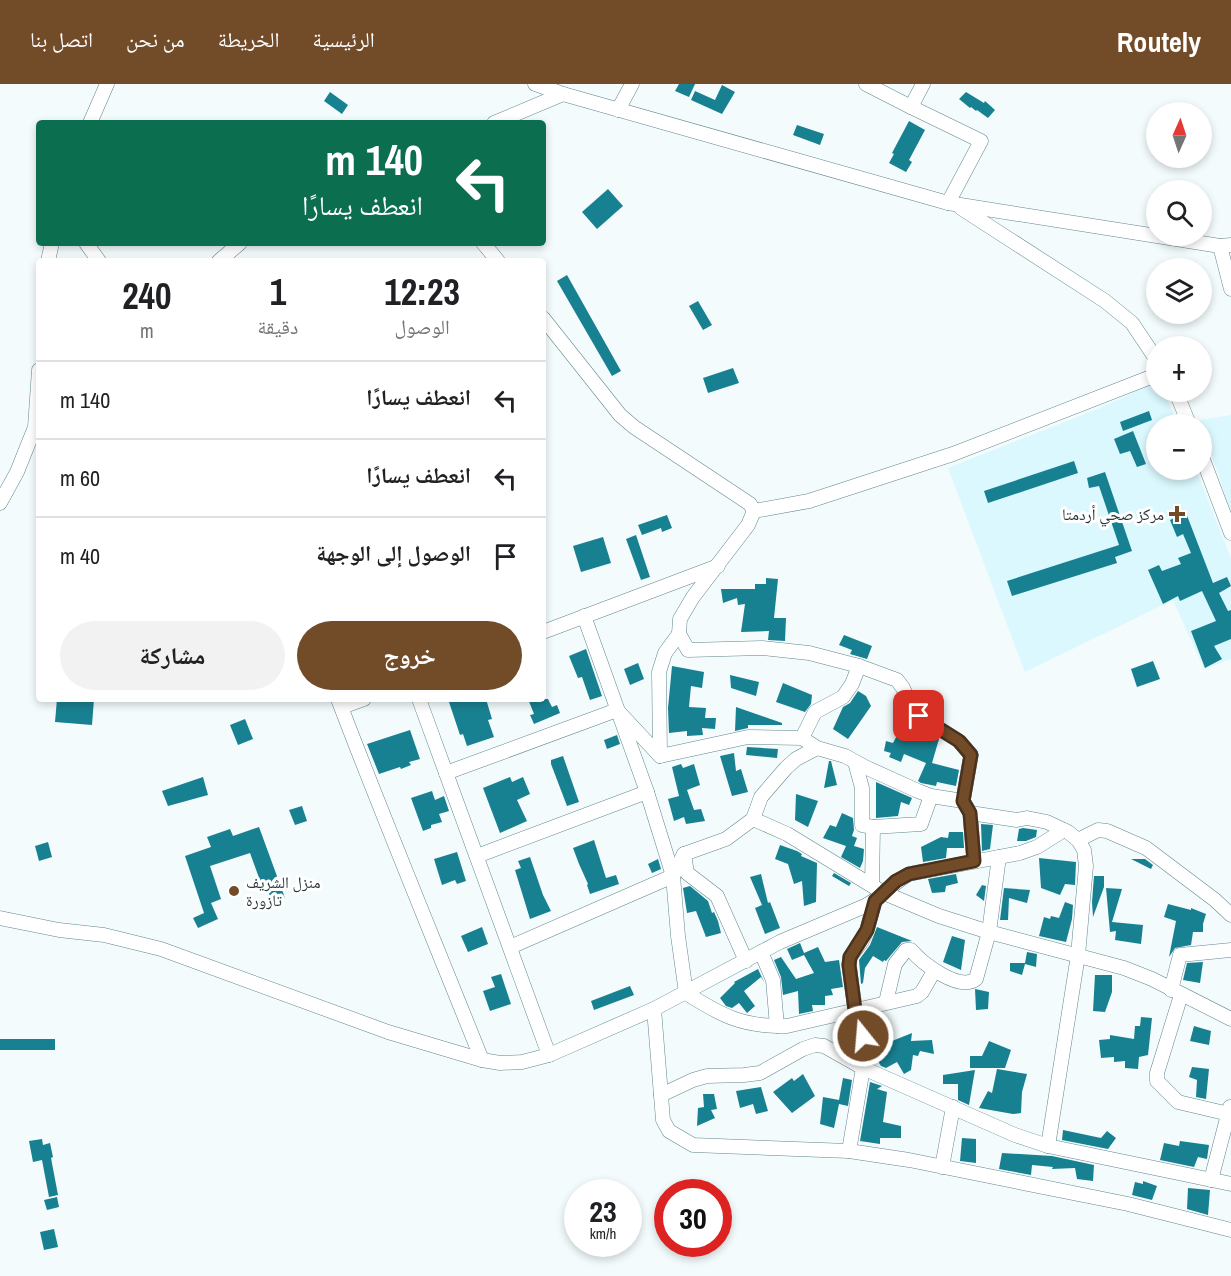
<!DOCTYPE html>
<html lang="ar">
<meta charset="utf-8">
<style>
:root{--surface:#fff;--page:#f2f2f2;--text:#202124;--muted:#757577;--line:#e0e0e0;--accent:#724b29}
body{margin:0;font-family:"Archivo Narrow","Noto Naskh Arabic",sans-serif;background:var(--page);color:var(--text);direction:rtl;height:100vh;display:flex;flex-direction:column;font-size:22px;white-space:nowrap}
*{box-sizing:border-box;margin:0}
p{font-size:20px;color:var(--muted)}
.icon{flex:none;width:33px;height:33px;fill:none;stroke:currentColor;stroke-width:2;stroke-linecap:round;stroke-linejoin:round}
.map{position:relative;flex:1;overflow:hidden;direction:ltr}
.details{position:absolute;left:36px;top:174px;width:510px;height:444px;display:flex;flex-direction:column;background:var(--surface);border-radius:6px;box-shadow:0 3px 9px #0003;direction:rtl}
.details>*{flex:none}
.banner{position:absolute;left:36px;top:36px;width:510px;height:126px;border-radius:6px;box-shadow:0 3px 9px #0003;direction:rtl;background:#0b6e4f;color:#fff;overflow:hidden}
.needle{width:39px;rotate:3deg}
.tools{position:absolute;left:1146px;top:18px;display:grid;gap:12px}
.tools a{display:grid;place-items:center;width:66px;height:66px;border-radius:50%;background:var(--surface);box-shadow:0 3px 9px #0003;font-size:30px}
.speed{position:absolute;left:564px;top:1095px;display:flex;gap:12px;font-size:30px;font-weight:700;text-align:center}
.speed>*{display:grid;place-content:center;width:78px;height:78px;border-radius:50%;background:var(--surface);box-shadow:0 3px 9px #0003;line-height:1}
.speed small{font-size:15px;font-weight:400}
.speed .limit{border:9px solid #d22;background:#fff;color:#111}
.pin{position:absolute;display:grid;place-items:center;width:51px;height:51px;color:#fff;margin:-26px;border-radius:12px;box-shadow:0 3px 9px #0006}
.me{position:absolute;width:66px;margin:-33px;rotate:343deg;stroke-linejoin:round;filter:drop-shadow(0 0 4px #0008)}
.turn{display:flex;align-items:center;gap:21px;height:126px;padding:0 24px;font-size:27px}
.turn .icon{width:78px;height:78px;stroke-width:2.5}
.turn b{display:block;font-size:42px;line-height:51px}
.eta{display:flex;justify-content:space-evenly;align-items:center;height:102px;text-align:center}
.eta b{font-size:36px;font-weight:700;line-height:42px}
.primary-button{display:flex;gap:12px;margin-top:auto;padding:12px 24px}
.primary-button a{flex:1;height:69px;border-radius:36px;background:var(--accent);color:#fff;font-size:24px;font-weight:700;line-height:69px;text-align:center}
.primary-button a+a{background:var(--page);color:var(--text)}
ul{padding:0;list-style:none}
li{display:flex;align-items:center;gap:18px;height:78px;padding:0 24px;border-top:2px solid var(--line)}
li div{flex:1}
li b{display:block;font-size:22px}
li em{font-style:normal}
header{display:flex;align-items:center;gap:36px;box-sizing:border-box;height:84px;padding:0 30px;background:var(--accent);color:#fff}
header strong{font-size:28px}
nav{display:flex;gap:33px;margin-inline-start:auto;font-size:21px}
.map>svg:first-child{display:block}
.built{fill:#daf8fd}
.building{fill:#188191}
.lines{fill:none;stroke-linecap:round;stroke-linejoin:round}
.street-casing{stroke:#62878e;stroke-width:15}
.street{stroke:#fff;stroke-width:14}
.route-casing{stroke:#4a311b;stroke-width:15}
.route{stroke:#724b29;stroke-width:10}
.poi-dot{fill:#724b29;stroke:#fff;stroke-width:2}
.labels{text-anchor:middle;stroke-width:6;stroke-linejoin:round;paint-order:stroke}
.poi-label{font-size:16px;fill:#28373a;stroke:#fff;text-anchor:end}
</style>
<header>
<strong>Routely</strong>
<nav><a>الرئيسية</a><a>الخريطة</a><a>من نحن</a><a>اتصل بنا</a></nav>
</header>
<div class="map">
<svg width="1231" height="1192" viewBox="0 0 1231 1192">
<rect width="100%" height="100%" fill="#f3fbfc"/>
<g class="built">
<path d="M1156,298V308H1164L1178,340H1156V386H1196L1231,474V575L1204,585L1173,516L1025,588L948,384L1100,324Z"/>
<path d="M1231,331V428L1200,336Z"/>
</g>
<g class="building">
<path d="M679,0H695L689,13L675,7Z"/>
<path d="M722,1L735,8L722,30L691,16L695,7L715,16Z"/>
<path d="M330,8L348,21L342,30L324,17Z"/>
<path d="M966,8L984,19L985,17L995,26L988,34L977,26L976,27L971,23L970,24L959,15Z"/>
<path d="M909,37L925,46L909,76L912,78L906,88L889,79L894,70L892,69Z"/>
<path d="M797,41L824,50L820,61L793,51Z"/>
<path d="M608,105L623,122L597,145L582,128Z"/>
<path d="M567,191L621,287L612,292L557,197Z"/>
<path d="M698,217L712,241L703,246L689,222Z"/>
<path d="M733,284L739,299L708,309L703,294Z"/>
<path d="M1149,327L1152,336L1123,347L1120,338Z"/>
<path d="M1133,347L1146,380L1137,383L1130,367L1120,370L1114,355Z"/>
<path d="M1074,377L1078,389L988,419L984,407Z"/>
<path d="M1105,388L1132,467L1115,473L1117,479L1012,512L1007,497L1119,461L1099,402L1089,404L1087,394Z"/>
<path d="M1186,429L1213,499L1227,493L1231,502L1219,509L1228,527L1231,526V555L1214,562L1222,575L1205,584L1191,547L1216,537L1202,507L1180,517L1178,512L1163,520L1148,486L1159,481L1162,487L1181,480L1178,474L1191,469L1183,450L1177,453L1170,436Z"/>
<path d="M667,431L672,444L662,448L661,444L642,451L638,441Z"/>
<path d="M636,451L650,493L641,496L626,455Z"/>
<path d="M603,453L611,479L581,488L573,462Z"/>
<path d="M766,494L778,495L774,534H786L785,557L768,556L769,547L741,548L745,520L738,521L737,514L723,519L721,505H755V500H766Z"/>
<path d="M844,551L872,562L867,575L850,570L852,566L839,561Z"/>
<path d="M586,565L602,612L590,616L582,593L578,594L569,572Z"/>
<path d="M1153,577L1160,595L1137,603L1131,585Z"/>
<path d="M638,579L644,595L630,601L624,585Z"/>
<path d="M672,582L704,588L702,604L691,602L689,623L706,624L705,634H716L715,645L702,644L703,651L687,652V647L669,649L668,624Z"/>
<path d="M730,591L759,598L756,612L731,604Z"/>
<path d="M783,599L812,611L811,620L805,628L776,618Z"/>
<path d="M858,607L866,612L871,622L848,655L833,645L843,623L850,619Z"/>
<path d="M57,615H94L92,641L55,638Z"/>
<path d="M457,615H486L492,635L488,636L494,653L467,662L463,650L460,651L449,618Z"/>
<path d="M528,615H548L552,623L557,621L560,629L534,640L530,631L534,630Z"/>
<path d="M736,623L782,639V641H748V644L735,647Z"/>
<path d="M245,635L253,655L238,661L230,641Z"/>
<path d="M903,640L920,649V647L939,655L932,679L959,686L956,702L937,698L936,702L921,699L918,697L926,679L904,670L901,678L889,673L891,669L884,667L886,657L893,659Z"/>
<path d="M410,646L420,675L409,678L411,681L401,685L400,683L379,690L367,660Z"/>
<path d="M617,651L620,660L607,665L604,656Z"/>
<path d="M747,663L778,665L777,674L746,671Z"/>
<path d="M734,669L736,687L741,685L748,708L732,712L720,672Z"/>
<path d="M563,672L579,718L567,722L551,680V676Z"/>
<path d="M829,677H831L837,701L824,704Z"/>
<path d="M681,680L683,684L694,680L700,701L687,706L694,726L701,725L705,737L686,740L684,733L674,737L668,715L679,712L672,683Z"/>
<path d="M203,693L208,711L168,722L162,707Z"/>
<path d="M510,693L512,698L523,693L530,710L517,716L527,737L500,749L483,704Z"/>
<path d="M876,698L912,714L909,721L901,718L898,732L876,734Z"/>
<path d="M432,707L435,716L444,712L449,727L439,730L442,738L431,741V744L423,747L411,714Z"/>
<path d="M796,710L818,717L808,743L795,736Z"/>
<path d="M302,722L307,737L295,741L289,726Z"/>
<path d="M842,729L853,734L854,746L852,752L857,754L854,762L864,765L863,777L860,784L841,773L846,762L823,754L830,741L836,743Z"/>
<path d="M981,740L993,741L990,765L982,767Z"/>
<path d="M259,743L285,814L273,819L265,801L262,802L250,769L210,782L221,815L211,819L218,835L198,844L193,834L204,829L185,772L211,763L207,753L230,745L233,752Z"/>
<path d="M1023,744L1037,746L1036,753L1026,757H1017L1019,745Z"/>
<path d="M949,748H963L964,764H947L946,774L923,778L921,763L941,753L948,754Z"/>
<path d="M594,756L606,794L616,791L619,800L590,810L587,801L588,800L579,780L573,764Z"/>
<path d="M48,758L52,773L39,777L35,762Z"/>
<path d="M780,761L797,767L802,770L801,772L817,779L816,818L804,822L802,797L794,800L788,780L775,775Z"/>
<path d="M457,768L466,797L457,800L455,796L442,801L434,775Z"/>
<path d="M530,773L543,811L551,827L530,835L515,786L521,784L518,777Z"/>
<path d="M1039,774L1076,778L1075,801L1065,800L1060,811L1041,804Z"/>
<path d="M658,775L661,785L652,789L648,780Z"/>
<path d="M1131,775H1145L1153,781L1151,785Z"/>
<path d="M834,789L851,799L849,802L832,792Z"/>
<path d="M761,790L768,819L770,818L780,844L765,850L755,824L762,821L750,793Z"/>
<path d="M956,790L958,799L946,802L945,808L932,809L928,795Z"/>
<path d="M1094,792H1104V803L1093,833L1092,818Z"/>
<path d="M982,801L986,802L984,817L976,811Z"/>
<path d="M690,802L708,817L712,829L714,828L718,837L721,849L706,853L696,827L687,829L683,804Z"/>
<path d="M1004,804L1030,806L1027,819L1009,814L1008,836H1000Z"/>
<path d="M1106,804L1122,805L1112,838L1143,841L1141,860L1115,856L1116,847L1110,848Z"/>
<path d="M1065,818L1073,821L1072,835L1066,858L1039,852L1044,833L1050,835L1051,832L1059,834Z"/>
<path d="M1168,820L1191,826V824L1206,830L1203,840V848H1193L1191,861L1175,864L1169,873L1176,837L1164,833Z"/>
<path d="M482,843L488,860L468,868L461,852Z"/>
<path d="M877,843L912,857L902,858L886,877L884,876L883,878L873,872L865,884L863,899L861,900L859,876L870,861Z"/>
<path d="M952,852L965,856L961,886L943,878Z"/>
<path d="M800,859L804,869L818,863L825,878L839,876L843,903L831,905L833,911L825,912V921H812L813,927L799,930L798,907L783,911L781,893L774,876L781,873L796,895L814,889L804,871L792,876L787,865Z"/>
<path d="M1027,868L1037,870L1036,883L1025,880L1022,891L1010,887V879H1025Z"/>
<path d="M1203,878L1200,899L1183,896L1187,879Z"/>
<path d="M758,885L764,898L761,893L744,907L755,922L747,929L739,919L732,924L726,922L720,914L735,899L734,898Z"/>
<path d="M501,890L511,920L490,927L483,907L495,903L491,893Z"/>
<path d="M1095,891H1112V908L1105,928L1093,927Z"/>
<path d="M630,902L634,911L594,926L591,917Z"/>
<path d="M975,905L989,908L988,925L976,926Z"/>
<path d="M1141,933L1152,934L1148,971L1139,973L1138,985L1125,984V977L1114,978V973L1101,974L1099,956L1110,955V951L1134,955L1135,942H1140Z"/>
<path d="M1194,942L1211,947L1209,961L1190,957Z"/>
<path d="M912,949L911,957L932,956L934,970L920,967L918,972L913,971L911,986L904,990L897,978L886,984L881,982L876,974L890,966L887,959Z"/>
<rect x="0" y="955" width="55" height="11"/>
<path d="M989,957L1011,966L1005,984H970V972H982Z"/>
<path d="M1192,983L1209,985L1206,1015L1196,1013L1197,996L1189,993Z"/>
<path d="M997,985L1027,990L1022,1008L1021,1029L1013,1030L979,1024L988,1007L992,1009Z"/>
<path d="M975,986L969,1021L958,1016V1000H943V991Z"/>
<path d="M803,990L815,1012L792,1029L773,1008L792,994L794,997Z"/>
<path d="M843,994L852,996L848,1022L839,1020L834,1044L820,1040L823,1013L839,1016Z"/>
<path d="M870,998L882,1002L877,1005L887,1008L883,1038L901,1042V1054H880V1060L860,1057Z"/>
<path d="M761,1003L768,1027L756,1030L753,1020L740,1024L736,1007Z"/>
<path d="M703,1010H714L717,1025L711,1026L715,1034L697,1042L698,1024L704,1023Z"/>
<path d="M1063,1046L1101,1054L1107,1047L1116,1054L1108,1065L1062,1056Z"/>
<path d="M962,1054L976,1055V1079L960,1077Z"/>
<path d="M42,1055L43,1061L50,1059L53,1073L51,1074L58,1111L49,1113L42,1076L33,1078L29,1057Z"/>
<path d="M1180,1057L1209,1061L1207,1075L1198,1073L1194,1083L1160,1076L1164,1059L1179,1062Z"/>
<path d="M1002,1069L1052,1072L1094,1081L1093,1097L1077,1095L1075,1084L1052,1085L1053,1083L1032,1081L1031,1091L999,1085Z"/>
<path d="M1143,1097L1157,1102L1152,1116L1132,1111L1135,1098L1143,1100Z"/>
<path d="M1188,1104L1210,1106L1208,1131L1187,1125Z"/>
<path d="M57,1113L59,1123L47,1126L44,1116Z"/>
<path d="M54,1145L58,1163L44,1166L40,1148Z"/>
</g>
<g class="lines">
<g class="street-casing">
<g id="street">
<path d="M535,0L563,10L948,119L1220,162L1231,161"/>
<path d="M866,0L911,23"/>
<path d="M923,0L911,23L981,57L948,119"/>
<path d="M618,26L632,0"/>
<path d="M90,39L107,0"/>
<path d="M494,39L563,10"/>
<path d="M961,124L1105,217L1132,239L1156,275"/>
<path d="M86,159L99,177"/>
<path d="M483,159L498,177"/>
<path d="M1220,162L1231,205"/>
<path d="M48,177L52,159"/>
<path d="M219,177L240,159"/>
<path d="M543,234L620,331L634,343L750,420L754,427"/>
<path d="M1176,308L1189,340"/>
<path d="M1202,373L1231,449"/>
<path d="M0,419L17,388L35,343L39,286"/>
<path d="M754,427L748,441L693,513L680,535L679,550L688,566L762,564L809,569L859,582L897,596L903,604L912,625L919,632L959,657L971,671L963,717L970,729L974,777"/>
<path d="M754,427L809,417L953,370L1156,291"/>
<path d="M584,532L647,708L673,792L678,852L686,909C722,932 743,943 787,942L917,912L922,908L934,887"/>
<path d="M543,548L718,482"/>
<path d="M338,615C384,736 434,856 482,976"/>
<path d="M419,615L549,971"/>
<path d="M342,623L364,615"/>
<path d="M802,654L815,628L843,613L852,600L859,582"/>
<path d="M660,672L659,588L665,569L679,550"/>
<path d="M855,678L862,704V741L873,743L921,740L931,712"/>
<path d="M446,689L617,626L660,672L748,653L802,654L817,664L845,672L865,683L918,707L931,712L963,717"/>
<path d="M970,729L1017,736L1027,734L1047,738L1068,748L1078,756L1084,766L1086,782L1078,871L1048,1062"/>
<path d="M753,735L787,750L884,809L939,832L989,848L1124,884L1152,895L1231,935"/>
<path d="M1078,756L1098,746L1107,747L1146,764L1215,816L1231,831"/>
<path d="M684,770L687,789L717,812L746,877"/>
<path d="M477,772L647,708"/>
<path d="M872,801L873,743"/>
<path d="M0,834L59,846L104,851L161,865L388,948L482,976L500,979L522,978L549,971L654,925L780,858L865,822C882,813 893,799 909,790L1020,769L1037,763L1064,746"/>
<path d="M510,863L673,792L684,770L726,755L753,735L761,713L786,684L796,675L817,664"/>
<path d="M761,868L773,896L777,942"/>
<path d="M1171,906L1180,871L1231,866"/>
<path d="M1181,911L1157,989V997L1178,1018L1229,1030"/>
<path d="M886,918L895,880L906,866H911C922,879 959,908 976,895L989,848L999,773"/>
<path d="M654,925L663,1036L669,1047L693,1061L849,1067L909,1076L1128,1120L1231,1146"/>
<path d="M661,1011L693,996L707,992L744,991L760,989L803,965L815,961L824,962L863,984L1015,1051L1048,1062L1231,1100"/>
<path d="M849,1067L865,972L863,952L855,925L849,881L850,873L862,857L867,846L875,817"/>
<path d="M942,1083L953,1023"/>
<path d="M1211,1096L1230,1023"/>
</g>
</g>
<use href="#street" class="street"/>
</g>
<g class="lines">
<g class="route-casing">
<path id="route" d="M863,952L855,926L849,881L850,873L867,846L875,817L896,797L909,790L974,777L970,729L963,717L971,671L959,657L919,632"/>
</g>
<use href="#route" class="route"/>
</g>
<g class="poi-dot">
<path d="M1174 421h6v6h6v6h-6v6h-6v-6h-6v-6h6z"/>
<circle cx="234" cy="807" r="6"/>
</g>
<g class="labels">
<g class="poi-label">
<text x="1164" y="436">مركز صحي أردمتا</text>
<text x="246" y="804" text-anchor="start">منزل الشريف<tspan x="246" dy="18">تازورة</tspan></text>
</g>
</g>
</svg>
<div class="tools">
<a><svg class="needle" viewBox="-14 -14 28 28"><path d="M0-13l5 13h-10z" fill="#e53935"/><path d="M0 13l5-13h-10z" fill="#757577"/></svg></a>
<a><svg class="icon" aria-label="search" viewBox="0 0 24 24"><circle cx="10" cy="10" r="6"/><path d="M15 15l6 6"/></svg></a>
<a><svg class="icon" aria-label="layers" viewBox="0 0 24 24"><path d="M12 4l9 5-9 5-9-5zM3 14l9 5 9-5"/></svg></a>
<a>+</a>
<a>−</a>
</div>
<div class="speed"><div>23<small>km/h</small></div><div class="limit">30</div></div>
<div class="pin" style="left:919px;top:632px;background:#d93025"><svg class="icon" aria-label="arrive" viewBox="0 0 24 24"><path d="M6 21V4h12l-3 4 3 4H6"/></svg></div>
<svg class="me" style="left:863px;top:952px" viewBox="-20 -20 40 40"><circle r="17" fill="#724b29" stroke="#fff" stroke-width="3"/><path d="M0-11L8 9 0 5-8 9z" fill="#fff"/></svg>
<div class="banner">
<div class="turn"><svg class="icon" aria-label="left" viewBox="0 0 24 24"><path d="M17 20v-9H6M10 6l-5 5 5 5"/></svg><div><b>140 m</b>انعطف يسارًا</div></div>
</div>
<section class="details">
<div class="eta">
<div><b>12:23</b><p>الوصول</p></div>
<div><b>1</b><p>دقيقة</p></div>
<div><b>240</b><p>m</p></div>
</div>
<ul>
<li><svg class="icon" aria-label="left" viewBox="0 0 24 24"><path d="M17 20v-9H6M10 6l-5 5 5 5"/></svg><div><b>انعطف يسارًا</b></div><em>140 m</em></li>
<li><svg class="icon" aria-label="left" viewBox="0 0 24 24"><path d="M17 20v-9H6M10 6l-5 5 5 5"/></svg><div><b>انعطف يسارًا</b></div><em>60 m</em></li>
<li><svg class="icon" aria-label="arrive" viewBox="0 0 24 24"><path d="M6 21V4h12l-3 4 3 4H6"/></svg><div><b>الوصول إلى الوجهة</b></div><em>40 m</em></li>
</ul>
<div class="primary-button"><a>خروج</a><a>مشاركة</a></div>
</section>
</div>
